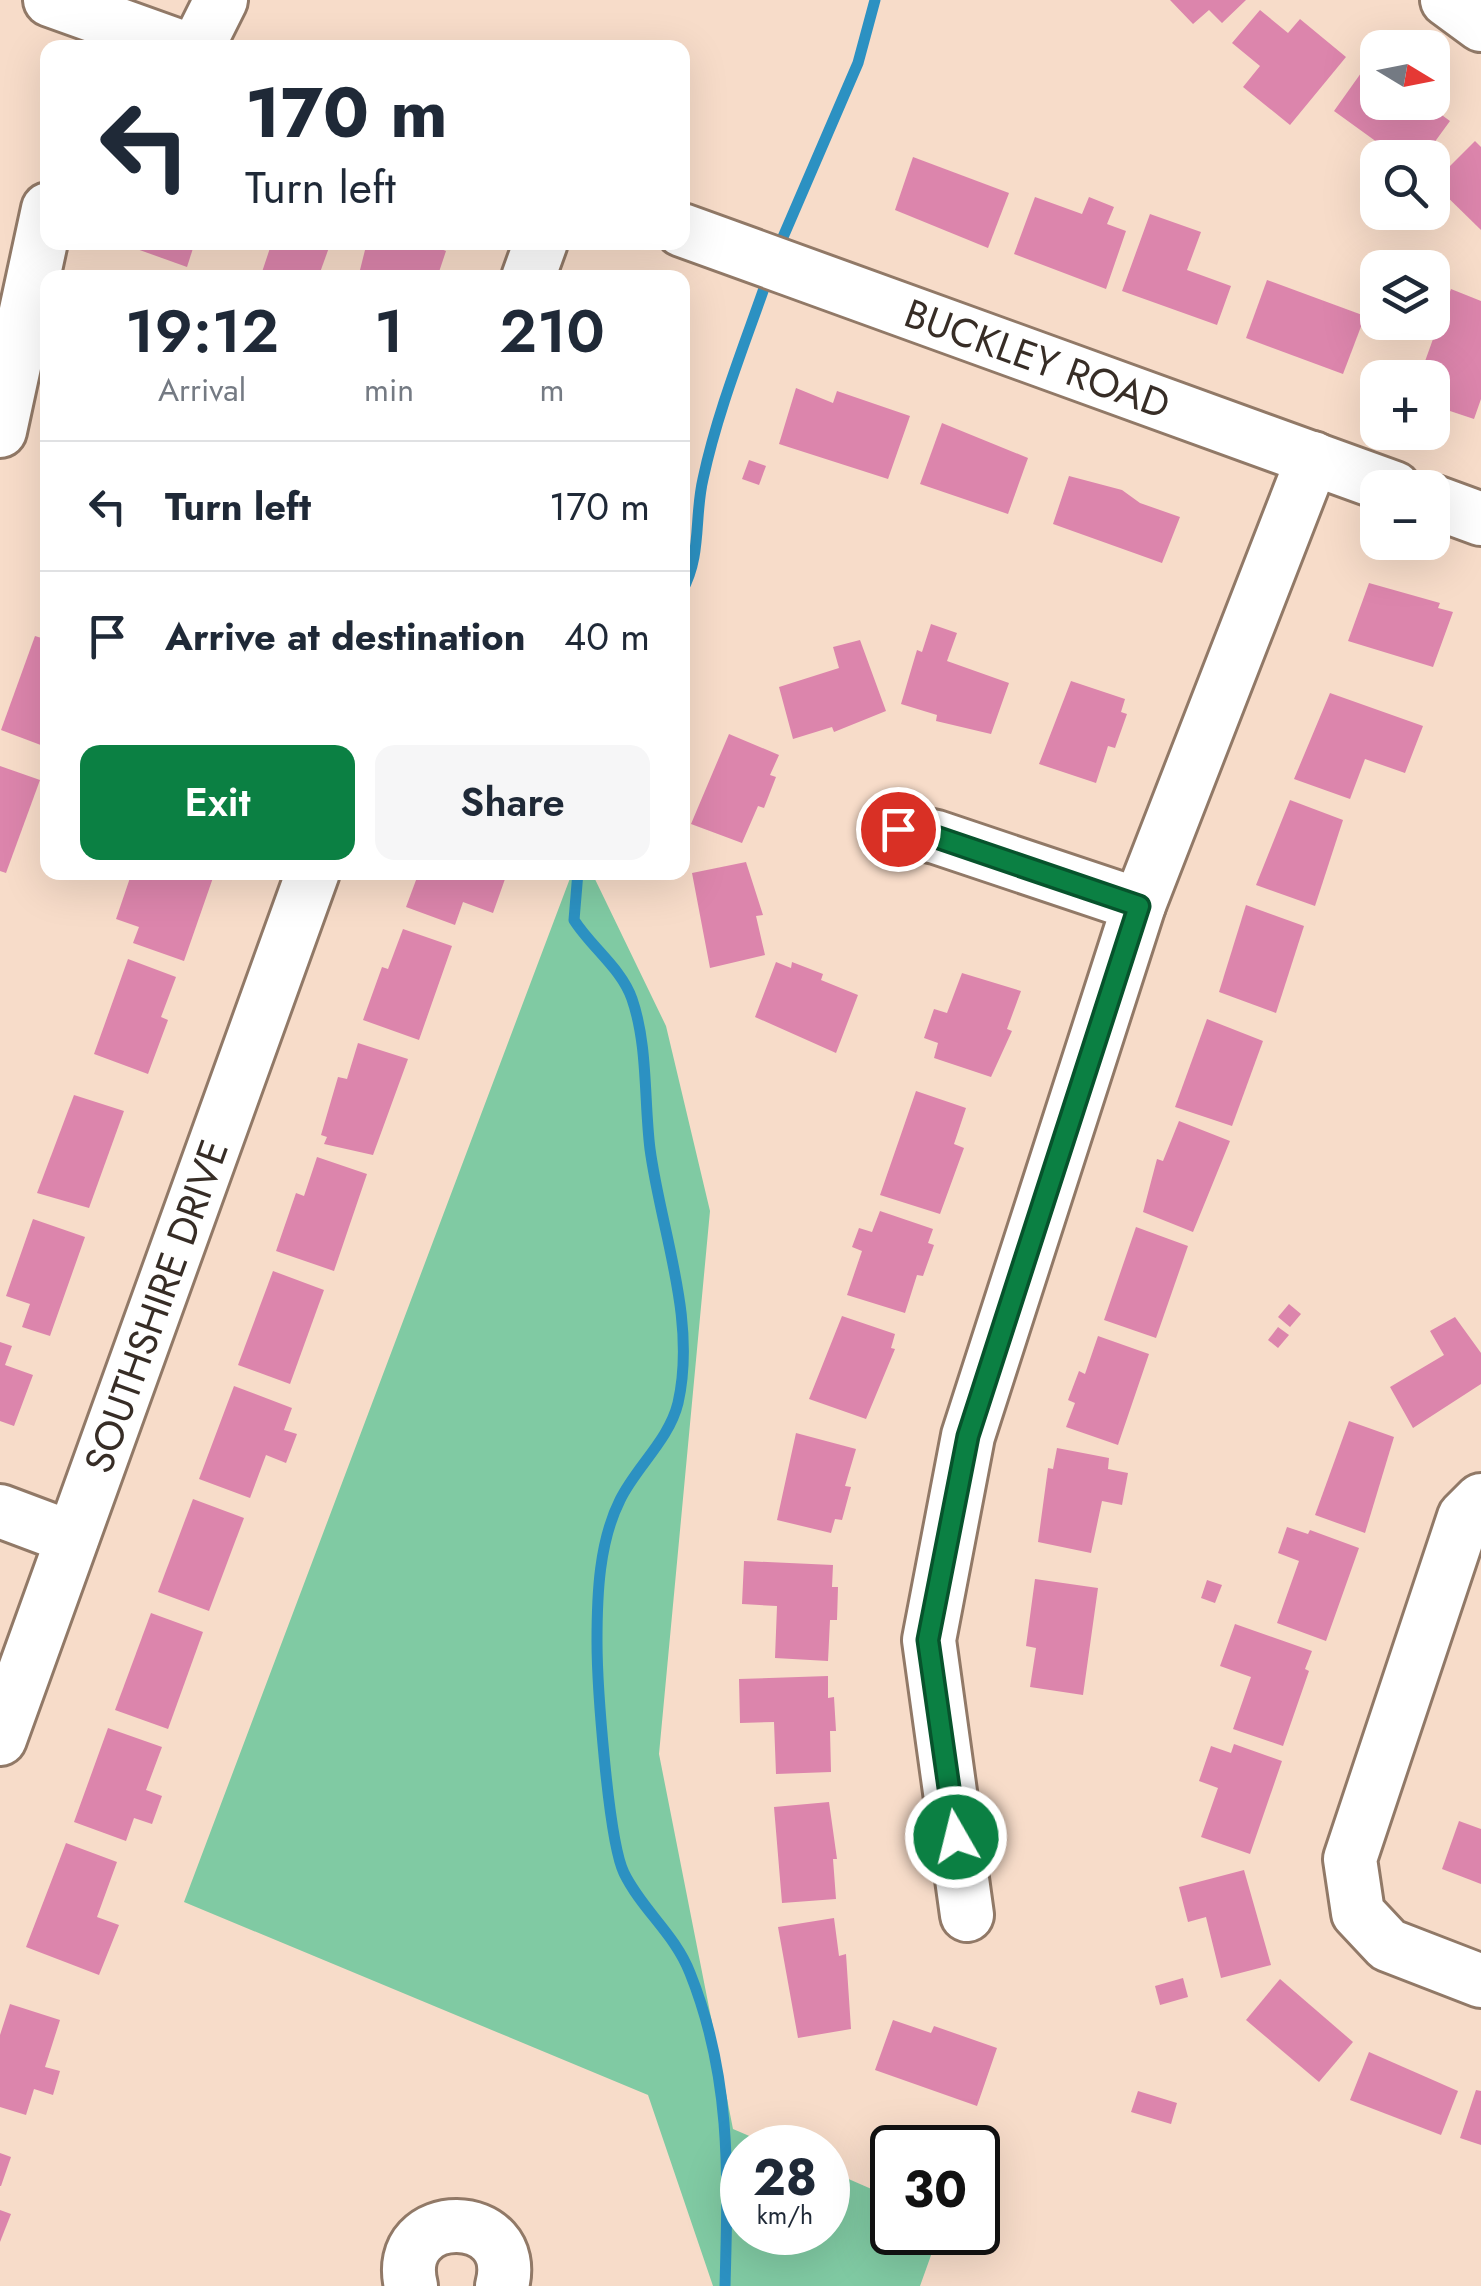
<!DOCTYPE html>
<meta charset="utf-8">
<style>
:root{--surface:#fff;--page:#f6f6f7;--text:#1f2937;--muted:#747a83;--line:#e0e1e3;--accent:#0b8043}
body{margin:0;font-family:Jost,sans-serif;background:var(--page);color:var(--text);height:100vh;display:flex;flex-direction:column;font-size:38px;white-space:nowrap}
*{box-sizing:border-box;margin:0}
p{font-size:32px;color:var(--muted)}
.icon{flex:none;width:55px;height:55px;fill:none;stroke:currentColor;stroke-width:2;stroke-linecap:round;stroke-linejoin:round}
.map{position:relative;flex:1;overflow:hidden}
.details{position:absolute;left:40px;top:270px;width:650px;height:610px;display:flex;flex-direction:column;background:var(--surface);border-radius:20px;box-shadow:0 10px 40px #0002}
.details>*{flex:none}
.hud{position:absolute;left:40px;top:40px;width:650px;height:210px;border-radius:20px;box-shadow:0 10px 40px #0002;background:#fff;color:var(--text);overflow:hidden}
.needle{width:65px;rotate:100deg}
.controls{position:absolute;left:1360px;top:30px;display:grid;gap:20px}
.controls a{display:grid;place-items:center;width:90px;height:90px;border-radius:20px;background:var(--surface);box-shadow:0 10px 40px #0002;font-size:50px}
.speed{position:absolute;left:720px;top:2125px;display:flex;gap:20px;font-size:50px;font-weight:700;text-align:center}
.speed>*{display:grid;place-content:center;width:130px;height:130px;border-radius:50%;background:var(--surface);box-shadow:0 10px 40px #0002;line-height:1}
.speed small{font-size:25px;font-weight:400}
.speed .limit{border:5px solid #111;border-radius:15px;background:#fff;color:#111}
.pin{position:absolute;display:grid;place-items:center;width:85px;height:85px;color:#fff;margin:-42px;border:5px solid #fff;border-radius:50%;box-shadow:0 2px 10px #0007}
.me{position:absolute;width:110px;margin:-55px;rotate:352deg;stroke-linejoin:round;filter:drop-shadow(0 0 8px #0008)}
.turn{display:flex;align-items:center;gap:35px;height:210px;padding:0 40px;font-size:45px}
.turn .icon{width:130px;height:130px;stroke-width:2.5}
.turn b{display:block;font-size:70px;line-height:85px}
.eta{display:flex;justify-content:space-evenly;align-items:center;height:170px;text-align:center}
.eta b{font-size:60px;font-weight:600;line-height:70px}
.button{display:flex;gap:20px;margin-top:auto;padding:20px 40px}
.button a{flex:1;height:115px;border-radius:20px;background:var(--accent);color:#fff;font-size:40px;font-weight:600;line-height:115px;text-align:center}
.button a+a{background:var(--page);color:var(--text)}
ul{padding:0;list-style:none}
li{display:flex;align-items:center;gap:30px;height:130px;padding:0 40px;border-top:2px solid var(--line)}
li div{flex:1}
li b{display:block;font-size:38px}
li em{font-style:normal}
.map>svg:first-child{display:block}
.green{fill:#80caa3}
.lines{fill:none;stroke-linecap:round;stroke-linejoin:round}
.stream{stroke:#2c91c2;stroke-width:11}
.building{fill:#dc85ac}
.minor-casing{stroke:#917967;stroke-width:58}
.minor{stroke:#fff;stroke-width:52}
.route-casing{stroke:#07532c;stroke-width:25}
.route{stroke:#0b8043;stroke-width:18}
.labels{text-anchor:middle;stroke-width:8;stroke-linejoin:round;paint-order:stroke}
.street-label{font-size:40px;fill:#372d26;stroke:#fff}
</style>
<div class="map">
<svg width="1481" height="2286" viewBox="0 0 1481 2286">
<rect width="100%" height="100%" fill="#f7dcc9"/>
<path class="green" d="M572,873H592L666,1026L710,1211L659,1754L733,2129L775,2147L742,2148V2232H828V2170L892,2198V2232L939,2233L920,2286H713L648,2095L184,1902Z"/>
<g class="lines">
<g class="stream">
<path d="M777,251L858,63L875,0"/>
<path d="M682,591C702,556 694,517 703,479C718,409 746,341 769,274"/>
<path d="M578,872L574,920C591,947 622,969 632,999C648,1045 644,1101 650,1149C661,1231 697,1319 678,1403C669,1440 636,1467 620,1500C599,1542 597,1594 597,1641C597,1683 608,1840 624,1873C642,1910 675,1934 690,1973C732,2078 728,2176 725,2286"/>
</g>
</g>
<g class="building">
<path d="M1170,0H1246L1222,23L1209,10L1193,24Z"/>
<path d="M1260,10L1288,33L1300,19L1346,57L1290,125L1243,87L1260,66L1232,43Z"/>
<path d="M1366,66L1378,75V102H1424L1450,121L1423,158H1399L1334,111Z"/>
<path d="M1475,141L1481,147V230L1433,183Z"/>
<path d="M913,157L1009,193L988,248L895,210Z"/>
<path d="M1035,197L1082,214L1089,197L1114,207L1107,224L1126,231L1106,289L1014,254Z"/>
<path d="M1150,214L1201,232L1187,270L1231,286L1217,325L1122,291Z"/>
<path d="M136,242H195L187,267L134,248Z"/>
<path d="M272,242H331L318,278H260Z"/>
<path d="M367,242H423L446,251L437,278H358Z"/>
<path d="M1267,280L1365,316L1343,374L1246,338Z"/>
<path d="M1451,289L1481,301V399L1474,419L1432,405V378H1419Z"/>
<path d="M796,388L833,403L837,391L910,416L888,479L779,444Z"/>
<path d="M942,423L1028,458L1008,514L920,484Z"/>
<path d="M749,460L766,466L759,485L742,479Z"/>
<path d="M1069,476L1122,490L1140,503L1180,517L1162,563L1053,524Z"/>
<path d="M1369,583L1440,603L1438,608L1453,612L1433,667L1348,641Z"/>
<path d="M931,624L957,633L947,661L1009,683L991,734L936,721L937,715L901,704L917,650L922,652Z"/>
<path d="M35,636L48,640L46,747L1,730Z"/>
<path d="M860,640L886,711L834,732L832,727L793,739L779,687L839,668L833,647Z"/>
<path d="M1071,681L1125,699L1121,712L1127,714L1115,748L1108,746L1096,783L1039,764Z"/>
<path d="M1330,693L1423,726L1405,773L1365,759L1350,799L1294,779Z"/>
<path d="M729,734L779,755L770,775L776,777L764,808L758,806L742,843L691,824Z"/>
<path d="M0,766L40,780L6,873L0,871Z"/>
<path d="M1290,800L1343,820L1315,906L1256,885Z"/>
<path d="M746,862L763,915L756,916L765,955L710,968L692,873Z"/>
<path d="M132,872L155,879L157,872H215L184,961L133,943L139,927L116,919Z"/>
<path d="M419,872H504L505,879L493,913L463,902L455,925L406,907Z"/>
<path d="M1246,905L1304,926L1276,1013L1219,992Z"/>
<path d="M403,929L452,946L419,1040L363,1020L382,967L388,969Z"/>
<path d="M128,959L176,977L161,1017L168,1020L148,1074L94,1054Z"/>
<path d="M776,962L791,968L792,962L823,974L821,980L858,995L836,1053L755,1017Z"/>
<path d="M962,973L1021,991L1007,1029L1012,1031L991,1077L934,1058L938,1043L924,1038L934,1009L947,1013Z"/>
<path d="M1207,1019L1263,1041L1232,1126L1175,1107Z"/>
<path d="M358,1043L408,1059L373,1155L324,1144L327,1137L321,1135L338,1077L347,1079Z"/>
<path d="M916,1091L966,1108L954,1144L964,1148L940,1214L880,1195Z"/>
<path d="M74,1095L124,1111L89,1208L37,1193Z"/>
<path d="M1179,1121L1230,1141L1193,1232L1143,1212L1157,1159L1163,1161Z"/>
<path d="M317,1157L367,1174L334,1271L276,1251L296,1193L304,1196Z"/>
<path d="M880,1211L933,1229L928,1243L934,1245L923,1276L917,1275L905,1313L847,1295L862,1251L852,1247L859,1228L872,1232Z"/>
<path d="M33,1219L85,1237L50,1336L22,1327L30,1304L6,1296Z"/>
<path d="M1136,1227L1188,1246L1156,1338L1104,1320Z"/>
<path d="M273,1271L324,1290L290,1384L238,1365Z"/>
<path d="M1289,1304L1301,1314L1290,1327L1278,1317Z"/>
<path d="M842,1316L895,1334L891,1348L895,1349L866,1419L809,1399Z"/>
<path d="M1455,1317L1481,1353V1384L1413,1428L1390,1387L1444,1355L1430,1331Z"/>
<path d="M1278,1327L1289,1335L1278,1348L1268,1340Z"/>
<path d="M1098,1336L1149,1354L1118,1445L1066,1427L1075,1403L1068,1400L1079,1371L1085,1374Z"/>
<path d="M0,1342L12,1346L5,1365L33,1375L14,1426L0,1421Z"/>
<path d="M234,1386L292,1408L284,1430L297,1434L286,1463L266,1455L250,1498L199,1479Z"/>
<path d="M1349,1421L1394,1437L1365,1533L1315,1515Z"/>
<path d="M796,1433L856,1449L845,1486L851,1487L842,1520L835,1519L831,1533L777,1520Z"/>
<path d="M1057,1448L1109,1458L1108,1469L1128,1473L1122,1505L1102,1501L1091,1553L1038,1542L1048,1468L1053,1469Z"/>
<path d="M193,1499L244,1518L209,1611L158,1592Z"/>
<path d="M1287,1527L1308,1534L1310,1530L1359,1548L1326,1641L1277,1623L1299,1561L1278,1553Z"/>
<path d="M744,1561L833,1565L832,1587H838L837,1620H830L828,1661L775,1658L777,1606L742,1604Z"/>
<path d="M1035,1579L1098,1588L1083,1695L1030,1687L1036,1648L1026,1646Z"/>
<path d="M1207,1580L1222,1585L1215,1603L1201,1598Z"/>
<path d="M151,1613L203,1632L168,1729L115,1710Z"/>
<path d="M1235,1624L1312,1651L1305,1669L1309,1671L1283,1746L1233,1729L1251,1677L1220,1666Z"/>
<path d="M828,1676V1698L834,1697L836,1731H830L831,1772L776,1774L774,1722L740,1723L739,1679Z"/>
<path d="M108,1728L162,1747L146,1790L162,1796L152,1824L134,1818L126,1841L74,1822Z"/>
<path d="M1234,1744L1282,1761L1250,1854L1201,1837L1218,1788L1199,1781L1211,1746L1231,1753Z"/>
<path d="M829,1802L837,1859H833L836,1899L782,1903L774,1807Z"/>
<path d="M1459,1821L1481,1829V1884L1442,1869Z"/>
<path d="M66,1843L117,1862L97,1917L119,1925L99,1975L26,1947Z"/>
<path d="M1244,1870L1271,1965L1221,1978L1206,1917L1188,1922L1179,1887Z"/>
<path d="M834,1918L839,1956L846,1954L851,2029L798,2038L778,1927Z"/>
<path d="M1183,1978L1188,1997L1160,2005L1155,1986Z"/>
<path d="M1280,1979L1353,2042L1319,2082L1246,2020Z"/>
<path d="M10,2004L60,2020L45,2067L60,2071L53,2095L34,2089L26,2115L0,2107V2035Z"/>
<path d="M893,2020L931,2033L934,2026L997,2048L977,2106L875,2070Z"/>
<path d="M1369,2052L1458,2091L1441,2135L1350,2100Z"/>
<path d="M1476,2090L1481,2091V2145L1460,2138Z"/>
<path d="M1138,2091L1177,2103L1171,2124L1131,2112Z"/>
<path d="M0,2153L11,2157L1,2186H0Z"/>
<path d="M0,2210L11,2214L0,2242Z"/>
</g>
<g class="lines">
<g class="minor-casing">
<g id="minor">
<path d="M50,0L184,48"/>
<path d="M1447,0L1481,25"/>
<path d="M197,48L221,0"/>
<path id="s1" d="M682,230L1394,488"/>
<path d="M528,278L541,242"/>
<path d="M0,431L48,209"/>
<path d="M1432,501L1481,519"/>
<path d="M898,829L936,837L1139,905"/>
<path d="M1481,1500L1464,1517L1350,1859L1358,1913L1388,1945L1481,1981"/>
<path d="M0,1511L72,1538"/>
<path id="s2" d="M0,1739L313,872"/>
<path d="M967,1915L929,1640L968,1436L1139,905L1313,458"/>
<path d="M411,2286C391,2205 523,2207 502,2286"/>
</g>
</g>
<use href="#minor" class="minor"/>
</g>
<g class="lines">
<g class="route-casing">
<path id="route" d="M898,829L936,837L1139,906L968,1436L928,1640L956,1837"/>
</g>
<use href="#route" class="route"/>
</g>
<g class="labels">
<g class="street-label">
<text dy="14" stroke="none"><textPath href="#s1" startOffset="378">BUCKLEY ROAD</textPath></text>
<text dy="14" stroke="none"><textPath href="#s2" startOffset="460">SOUTHSHIRE DRIVE</textPath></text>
</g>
</g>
</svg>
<div class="controls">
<a><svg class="needle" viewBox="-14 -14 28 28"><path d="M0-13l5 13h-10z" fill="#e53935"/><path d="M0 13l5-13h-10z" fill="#747a83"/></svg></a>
<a><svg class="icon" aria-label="search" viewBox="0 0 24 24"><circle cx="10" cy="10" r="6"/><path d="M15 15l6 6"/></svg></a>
<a><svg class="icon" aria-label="layers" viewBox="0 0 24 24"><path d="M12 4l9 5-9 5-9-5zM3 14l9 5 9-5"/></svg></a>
<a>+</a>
<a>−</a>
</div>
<div class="speed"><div>28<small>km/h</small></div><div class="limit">30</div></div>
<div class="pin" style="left:898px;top:829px;background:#d93025"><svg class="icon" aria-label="arrive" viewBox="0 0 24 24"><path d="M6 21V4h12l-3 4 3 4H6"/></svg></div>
<svg class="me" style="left:956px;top:1837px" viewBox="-20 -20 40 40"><circle r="17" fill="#0b8043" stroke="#fff" stroke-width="3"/><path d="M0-11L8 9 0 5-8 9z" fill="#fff"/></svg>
<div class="hud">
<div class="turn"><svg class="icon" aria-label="left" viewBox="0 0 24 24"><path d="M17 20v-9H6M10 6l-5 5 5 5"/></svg><div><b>170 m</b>Turn left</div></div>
</div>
<section class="details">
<div class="eta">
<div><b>19:12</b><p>Arrival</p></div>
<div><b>1</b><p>min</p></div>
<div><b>210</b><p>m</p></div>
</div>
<ul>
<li><svg class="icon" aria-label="left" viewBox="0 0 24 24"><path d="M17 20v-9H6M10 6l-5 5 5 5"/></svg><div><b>Turn left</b></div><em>170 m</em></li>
<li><svg class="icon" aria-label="arrive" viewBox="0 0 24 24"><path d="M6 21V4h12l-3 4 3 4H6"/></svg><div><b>Arrive at destination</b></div><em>40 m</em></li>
</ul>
<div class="button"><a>Exit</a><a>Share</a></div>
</section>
</div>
